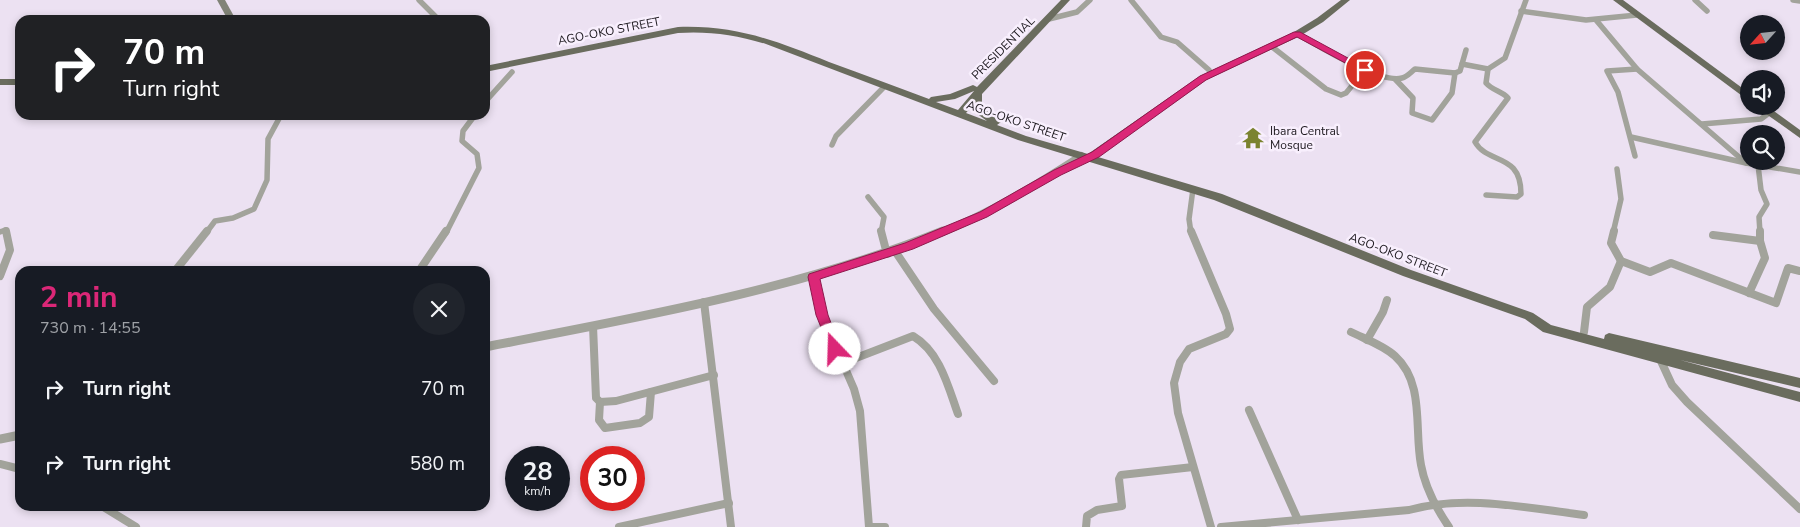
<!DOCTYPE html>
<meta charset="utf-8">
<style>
:root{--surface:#171b24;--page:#20242c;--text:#f1f3f6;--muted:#9ea1a6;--accent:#db2777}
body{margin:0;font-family:"Nunito Sans",sans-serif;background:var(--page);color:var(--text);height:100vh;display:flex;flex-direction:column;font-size:19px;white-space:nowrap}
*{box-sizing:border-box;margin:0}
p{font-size:16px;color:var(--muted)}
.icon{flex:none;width:28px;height:28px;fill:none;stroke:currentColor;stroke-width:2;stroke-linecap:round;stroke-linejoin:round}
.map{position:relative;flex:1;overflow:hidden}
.side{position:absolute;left:15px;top:266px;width:475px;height:245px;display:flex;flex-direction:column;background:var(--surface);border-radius:15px;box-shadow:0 2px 8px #0003}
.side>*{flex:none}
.hud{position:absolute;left:15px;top:15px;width:475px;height:105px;border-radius:15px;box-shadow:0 2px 8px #0003;background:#202124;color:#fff;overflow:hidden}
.needle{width:32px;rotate:243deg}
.buttons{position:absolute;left:1740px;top:15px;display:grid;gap:10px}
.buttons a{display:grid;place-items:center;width:45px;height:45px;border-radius:50%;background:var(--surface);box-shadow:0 2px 8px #0003;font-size:25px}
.speed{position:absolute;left:505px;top:446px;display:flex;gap:10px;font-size:25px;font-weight:700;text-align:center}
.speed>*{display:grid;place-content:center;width:65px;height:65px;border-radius:50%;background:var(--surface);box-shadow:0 2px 8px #0003;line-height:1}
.speed small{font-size:12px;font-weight:400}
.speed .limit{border:8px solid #d22;background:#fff;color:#111}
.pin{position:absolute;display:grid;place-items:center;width:42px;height:42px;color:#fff;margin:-21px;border:2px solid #fff;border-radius:50%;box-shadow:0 1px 5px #0007}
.me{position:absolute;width:55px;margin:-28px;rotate:339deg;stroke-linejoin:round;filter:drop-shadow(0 0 4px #0008)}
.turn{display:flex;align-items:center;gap:18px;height:105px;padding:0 25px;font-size:22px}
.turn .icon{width:65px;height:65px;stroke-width:2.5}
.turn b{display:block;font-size:35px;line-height:42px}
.round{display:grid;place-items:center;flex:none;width:52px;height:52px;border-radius:26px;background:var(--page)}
.overview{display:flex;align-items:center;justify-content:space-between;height:85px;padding:0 25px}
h1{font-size:30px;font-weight:700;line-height:38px;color:var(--accent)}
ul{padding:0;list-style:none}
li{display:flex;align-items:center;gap:15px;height:75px;padding:0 25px}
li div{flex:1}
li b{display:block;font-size:19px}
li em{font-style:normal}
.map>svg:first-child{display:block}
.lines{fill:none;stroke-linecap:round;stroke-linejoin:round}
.minor-far1{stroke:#a2a39b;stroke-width:5.5}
.minor{stroke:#a2a39b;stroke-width:8}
.tertiary-far1{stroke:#a2a39b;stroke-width:8}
.tertiary{stroke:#a2a39b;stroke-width:9}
.secondary{fill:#818377;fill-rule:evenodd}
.primary{fill:#6a6c5e;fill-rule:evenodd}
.route{fill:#db2777;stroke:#8e194d}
.labels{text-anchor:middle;stroke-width:5;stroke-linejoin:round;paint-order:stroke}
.street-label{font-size:12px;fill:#1c181e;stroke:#f8effd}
.poi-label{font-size:12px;fill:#1c181e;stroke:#f8effd;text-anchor:start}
</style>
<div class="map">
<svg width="1800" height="527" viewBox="0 0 1800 527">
<rect width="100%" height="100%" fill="#ece1f2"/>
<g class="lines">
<g class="minor-far1">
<path d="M419,0L439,20"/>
<path d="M1131,0L1161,37L1177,42L1209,70"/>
<path d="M1695,0L1707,11"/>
<path d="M1793,0L1800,1"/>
<path d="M1521,11L1586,20L1637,15"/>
<path d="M1049,19L1077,12L1090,0"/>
<path d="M1596,20L1637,69L1746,163"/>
<path d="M1297,34C1319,46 1379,84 1402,78C1407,77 1411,72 1415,69L1455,73L1460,71L1466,50"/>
<path d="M1271,46L1326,89L1341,95L1346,93L1365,70"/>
<path d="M1462,64L1488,69"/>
<path d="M1395,79L1413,98L1412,113L1432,120L1452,93L1455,73"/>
<path d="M485,102L512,72"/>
<path d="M1702,124L1761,119L1769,113"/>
<path d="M1631,137L1746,163L1800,172"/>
<path d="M832,145L836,136L884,87"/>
<path d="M1635,156L1618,92L1607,71L1637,69"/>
<path d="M1758,165L1761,190L1767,204L1759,217L1760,233"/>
<path d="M1486,195L1517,197L1521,194C1521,152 1488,165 1475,142L1508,98C1502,91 1493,91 1486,83L1488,69L1505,58L1526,0"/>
<path d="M868,197L884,217L881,233"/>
<path d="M0,232L6,230L7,233"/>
<path d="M206,233L215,221L233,218L254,209L267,180L268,139L281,115"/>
<path d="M446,233L479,168L477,154L462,141L463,131L475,115"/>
<path d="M1191,233L1189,219L1193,189"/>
<path d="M1613,233L1621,199L1617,169"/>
</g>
<g class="minor">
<path d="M881,231L887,254"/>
<path d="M1191,231L1226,314L1230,329L1226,334L1189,349L1180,362L1174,383L1178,413L1211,527"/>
<path d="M1614,231L1611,243L1621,261L1650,272L1671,263L1776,303L1788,268L1800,271"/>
<path d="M1713,235L1760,241V231"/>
<path d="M895,251L934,309L994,381"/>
<path d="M175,271L207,231"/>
<path d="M419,271L446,231"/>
<path d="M0,276L10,250L6,231"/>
<path d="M813,277L822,315L854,389L860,411L869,527"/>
<path d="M1749,293L1765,258L1760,241"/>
<path d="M704,302L731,527"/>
<path d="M593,326L596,398L600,402L616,401L714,375"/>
<path d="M1351,332C1365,339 1383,345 1395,356C1425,383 1414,429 1421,465C1425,487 1436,508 1449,527"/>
<path d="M1584,332L1587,307L1610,287L1621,261"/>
<path d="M1367,340L1383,312L1387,300"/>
<path d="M1660,359L1672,385L1687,402L1800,509"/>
<path d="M843,363L913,336C940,352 948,386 958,414"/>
<path d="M600,402L599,420L605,428L640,423L649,417L651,392"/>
<path d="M1249,410L1298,520"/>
<path d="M0,464L20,469"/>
<path d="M102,506L136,527"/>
<path d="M619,527L729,503"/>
<path d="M869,527H885"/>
<path d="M1086,527L1087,516L1097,510L1122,506L1119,479L1121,475L1193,467"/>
<path d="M1221,527L1409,510C1465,494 1527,508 1584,515"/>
</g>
<path class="tertiary-far1" d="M940,233C990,213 1036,185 1081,156"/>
<g class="tertiary">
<path d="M485,347C639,317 797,290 943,231"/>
<path d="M0,439L20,435"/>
</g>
<path class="secondary" d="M217,0H225L236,20H228Z"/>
<g class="primary">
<path d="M1061,0H1070L982,94V107L999,120L1001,122L997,125L1026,136L1088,154L1200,76L1294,32L1317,18L1341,0H1350L1323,22L1300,36L1206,80L1098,157L1222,194L1411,270L1533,313L1551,325L1604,339L1605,335L1609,333L1800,378V388L1680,360L1800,392V402L1543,332L1525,319L1403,276L1214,200L1018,140L766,44C736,35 709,31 678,33L485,72V66L678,27C737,25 776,41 829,62C863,74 896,87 929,99L931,97L950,94L973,85L977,87ZM974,91L958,110L936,102L955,99ZM972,106L976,113L987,121L966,113Z"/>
<path d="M1613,0H1623L1749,93V101Z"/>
<rect x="0" y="79" width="20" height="6"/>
<path d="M1755,106H1767L1800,130V138Z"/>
</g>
</g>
<path class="route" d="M1294,32H1300L1370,70L1362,72L1297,37L1206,80L1099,157L1061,175L987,217L913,249L820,279L828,315L841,349L835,354L831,352L816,315L808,277L809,274L905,243L980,212L1054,170L1092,152L1200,76Z"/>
<defs>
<g id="temple-bare" transform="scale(1.725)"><path d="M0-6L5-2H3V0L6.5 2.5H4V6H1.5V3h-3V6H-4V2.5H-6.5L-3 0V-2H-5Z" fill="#7b832f" stroke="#f8effd" stroke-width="2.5" paint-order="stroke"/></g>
</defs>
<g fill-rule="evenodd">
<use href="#temple-bare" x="1253" y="138"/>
</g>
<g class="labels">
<g class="street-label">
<text transform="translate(609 31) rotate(-11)" y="4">AGO-OKO STREET</text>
<text transform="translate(1003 48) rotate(-45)" y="4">PRESIDENTIAL</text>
<text transform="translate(1016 121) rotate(19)" y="4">AGO-OKO STREET</text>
<text transform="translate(1398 255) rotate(21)" y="4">AGO-OKO STREET</text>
</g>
<g class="poi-label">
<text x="1270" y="135">Ibara Central<tspan x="1270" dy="14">Mosque</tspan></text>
</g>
</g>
</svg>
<div class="buttons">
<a><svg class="needle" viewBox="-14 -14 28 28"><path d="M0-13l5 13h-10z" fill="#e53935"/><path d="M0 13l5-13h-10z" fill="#9ea1a6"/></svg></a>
<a><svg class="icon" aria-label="sound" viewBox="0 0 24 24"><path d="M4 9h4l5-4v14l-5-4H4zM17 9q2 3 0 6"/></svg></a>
<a><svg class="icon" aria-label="search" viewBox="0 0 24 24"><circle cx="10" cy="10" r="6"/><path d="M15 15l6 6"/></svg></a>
</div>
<div class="speed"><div>28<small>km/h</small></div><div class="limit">30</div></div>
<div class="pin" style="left:1365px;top:70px;background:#d93025"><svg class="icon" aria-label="arrive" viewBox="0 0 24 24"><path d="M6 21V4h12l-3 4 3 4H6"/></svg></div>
<svg class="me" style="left:835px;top:349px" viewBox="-20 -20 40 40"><circle r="19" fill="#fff"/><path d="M0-13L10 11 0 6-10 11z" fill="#db2777"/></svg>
<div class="hud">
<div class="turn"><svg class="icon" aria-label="right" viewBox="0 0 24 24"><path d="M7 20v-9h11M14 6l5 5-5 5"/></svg><div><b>70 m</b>Turn right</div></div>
</div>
<section class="side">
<div class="overview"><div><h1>2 min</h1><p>730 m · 14:55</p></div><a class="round"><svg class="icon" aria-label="close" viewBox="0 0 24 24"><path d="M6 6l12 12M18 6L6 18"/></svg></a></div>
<ul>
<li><svg class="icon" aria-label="right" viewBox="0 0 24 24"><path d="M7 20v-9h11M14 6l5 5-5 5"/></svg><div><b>Turn right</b></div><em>70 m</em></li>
<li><svg class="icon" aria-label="right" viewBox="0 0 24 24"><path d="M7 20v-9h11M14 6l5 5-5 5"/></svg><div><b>Turn right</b></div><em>580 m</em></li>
</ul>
</section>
</div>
